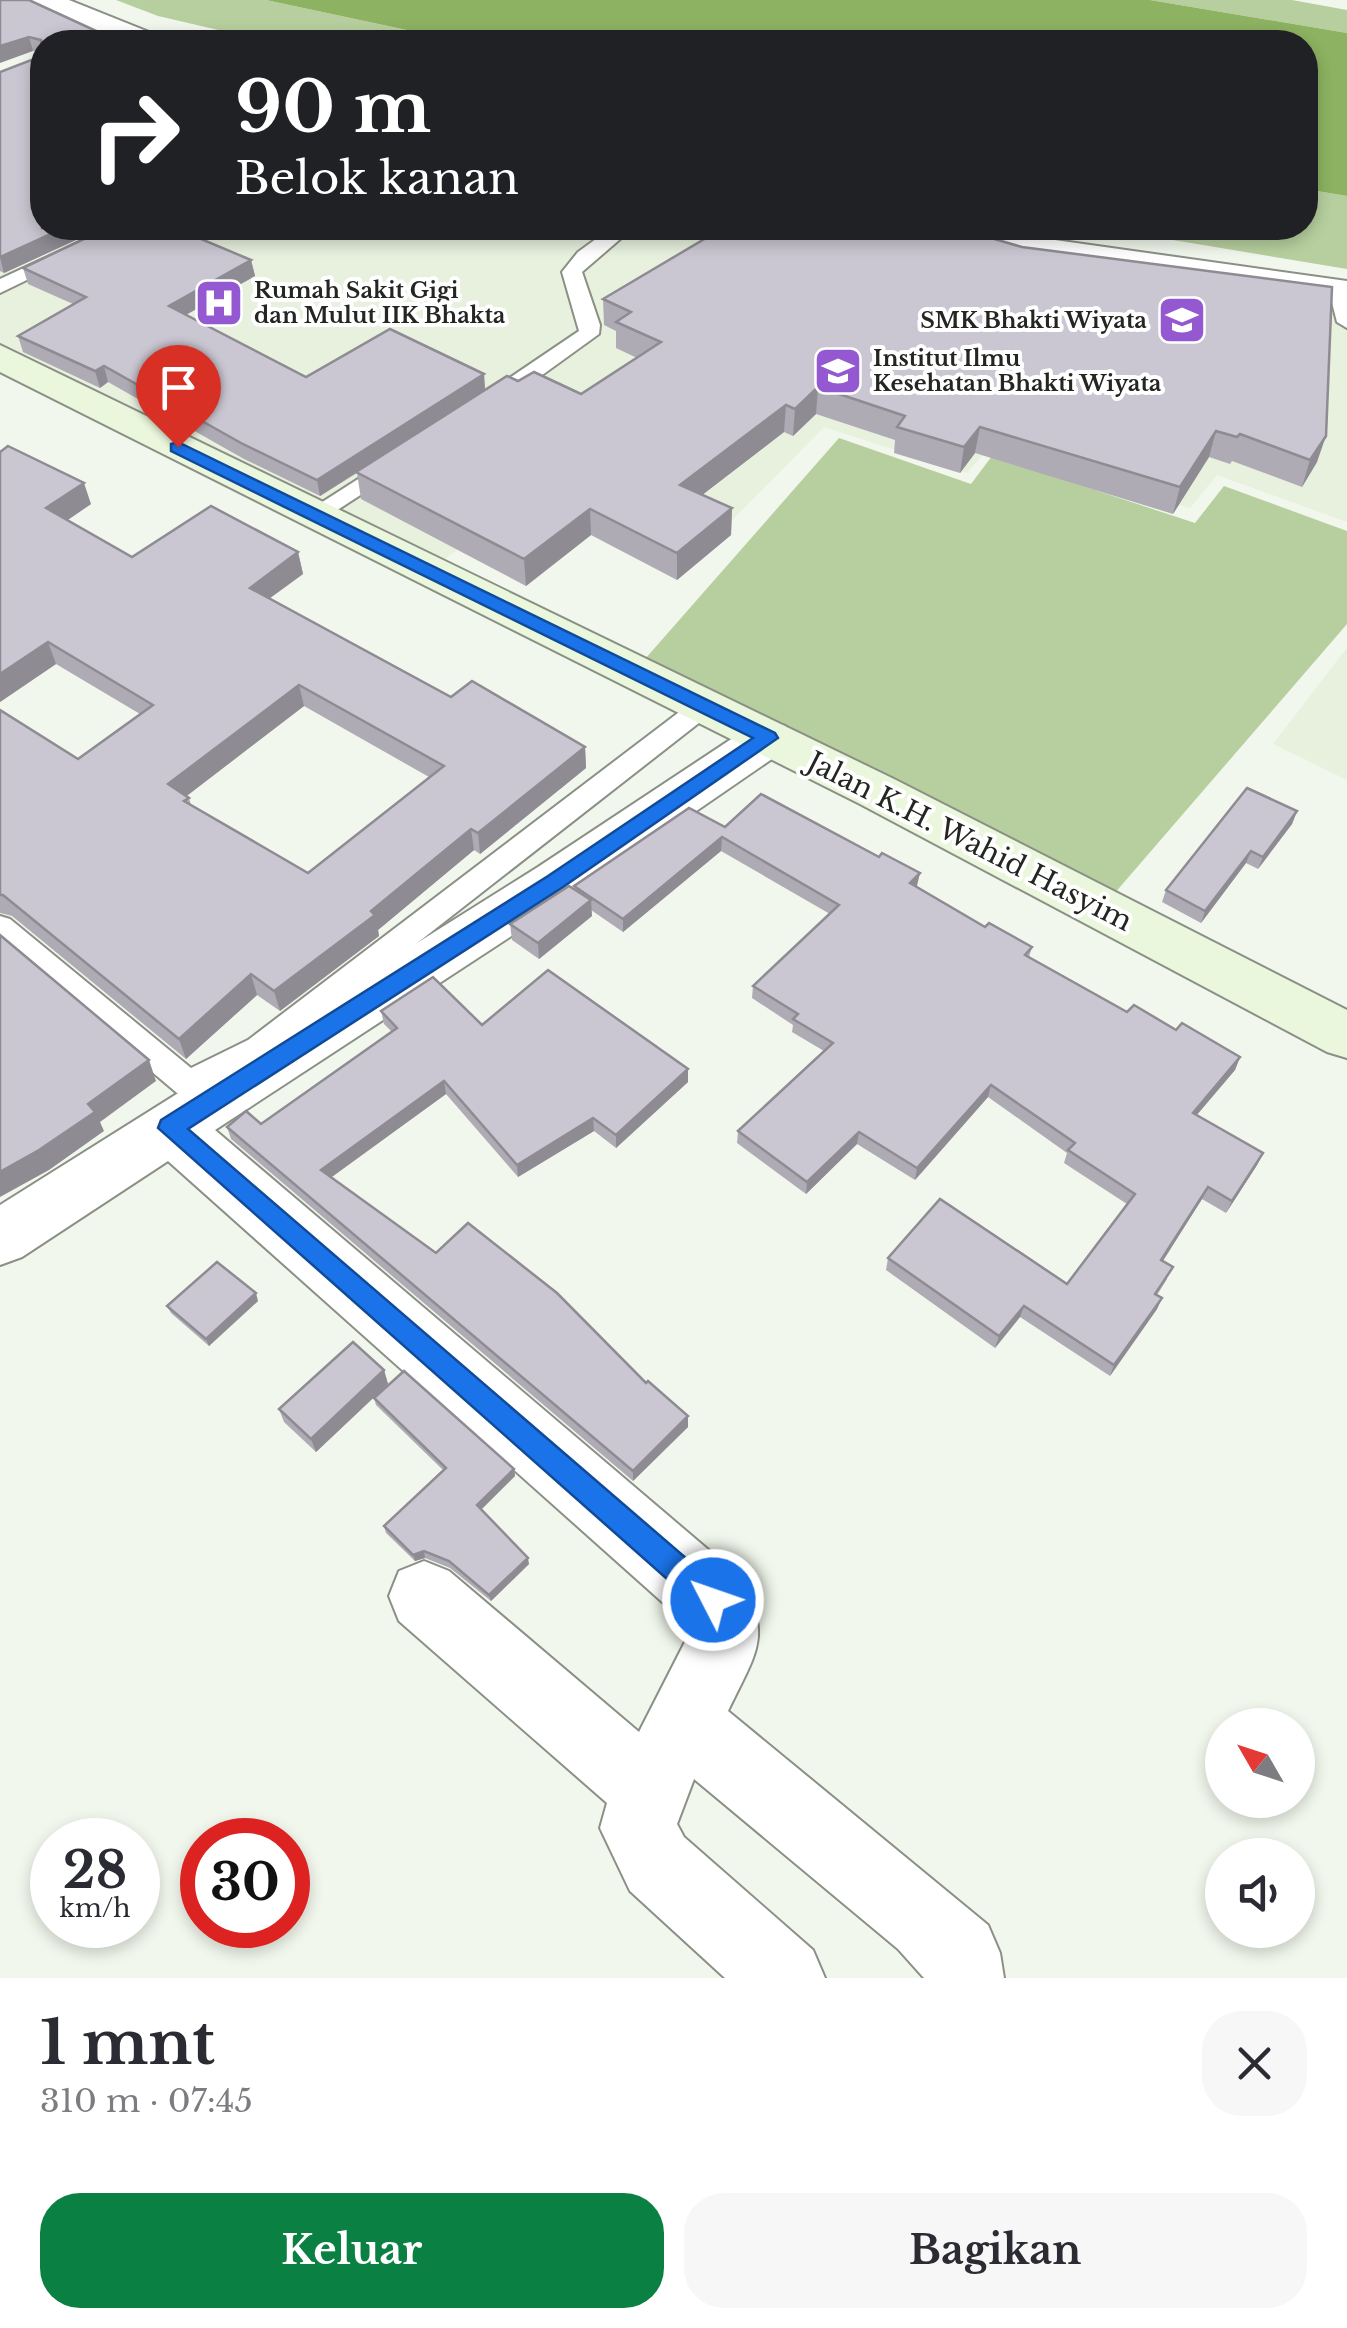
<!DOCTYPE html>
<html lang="id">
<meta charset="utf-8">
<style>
:root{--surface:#fff;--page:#f7f7f7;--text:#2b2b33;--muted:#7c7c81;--accent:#0b8043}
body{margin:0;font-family:"Libre Baskerville",serif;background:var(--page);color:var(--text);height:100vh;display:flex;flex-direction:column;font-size:38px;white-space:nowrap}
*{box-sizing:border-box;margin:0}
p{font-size:32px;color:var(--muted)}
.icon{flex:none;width:55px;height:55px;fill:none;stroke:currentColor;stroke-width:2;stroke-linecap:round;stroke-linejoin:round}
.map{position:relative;height:1978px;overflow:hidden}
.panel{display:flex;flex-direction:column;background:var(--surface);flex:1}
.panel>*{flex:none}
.banner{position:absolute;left:30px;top:30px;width:1288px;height:210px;border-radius:40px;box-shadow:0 5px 15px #0003;background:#202124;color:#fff;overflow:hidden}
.needle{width:65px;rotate:309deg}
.controls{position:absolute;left:1205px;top:1708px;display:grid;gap:20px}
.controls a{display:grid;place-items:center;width:110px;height:110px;border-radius:50%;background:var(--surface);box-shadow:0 5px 15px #0003;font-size:50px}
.speed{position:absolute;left:30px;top:1818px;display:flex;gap:20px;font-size:50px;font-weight:700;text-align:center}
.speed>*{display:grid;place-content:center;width:130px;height:130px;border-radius:50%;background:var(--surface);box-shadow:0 5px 15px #0003;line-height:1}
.speed small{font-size:25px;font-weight:400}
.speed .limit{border:15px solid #d22;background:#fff;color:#111}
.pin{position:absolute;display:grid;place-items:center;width:85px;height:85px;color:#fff;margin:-102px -42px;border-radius:50% 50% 50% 0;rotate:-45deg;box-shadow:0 0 10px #0007}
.pin .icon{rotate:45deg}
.me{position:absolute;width:110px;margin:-55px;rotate:311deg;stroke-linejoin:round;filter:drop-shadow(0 0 8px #0008)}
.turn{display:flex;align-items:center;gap:35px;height:210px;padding:0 40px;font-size:45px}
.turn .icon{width:130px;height:130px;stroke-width:2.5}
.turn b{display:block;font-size:70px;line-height:85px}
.round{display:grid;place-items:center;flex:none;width:105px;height:105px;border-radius:40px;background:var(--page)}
.summary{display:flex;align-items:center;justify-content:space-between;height:170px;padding:0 40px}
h1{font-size:60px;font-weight:700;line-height:75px}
.cta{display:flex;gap:20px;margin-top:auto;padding:20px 40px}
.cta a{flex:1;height:115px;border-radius:40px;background:var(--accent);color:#fff;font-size:40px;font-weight:700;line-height:115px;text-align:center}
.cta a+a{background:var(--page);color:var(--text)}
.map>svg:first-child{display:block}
.built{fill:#e7f1de}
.green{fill:#b7cf9e}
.water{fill:#8db261}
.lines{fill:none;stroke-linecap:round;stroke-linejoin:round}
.service-casing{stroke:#8a9085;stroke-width:4}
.minor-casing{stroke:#8a9085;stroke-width:4}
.secondary-casing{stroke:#8a9085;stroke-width:4}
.service{fill:#fff;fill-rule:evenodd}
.minor{fill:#fff;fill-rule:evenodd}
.secondary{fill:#eaf7dc;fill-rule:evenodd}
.wall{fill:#afabb5;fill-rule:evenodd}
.shaded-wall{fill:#8e8b93}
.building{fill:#cbc7d2;stroke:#8e8b93;stroke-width:2.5;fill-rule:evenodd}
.route{fill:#1a73e8;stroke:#114b97;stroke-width:2.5}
.labels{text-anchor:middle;stroke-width:8;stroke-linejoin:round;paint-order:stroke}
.far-poi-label{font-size:22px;font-weight:bold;fill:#242622;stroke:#fff;text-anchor:start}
.street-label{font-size:28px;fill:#242622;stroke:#fff}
</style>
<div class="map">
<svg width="1347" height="1978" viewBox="0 0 1347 1978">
<rect width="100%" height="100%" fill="#f1f7ec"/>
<g class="built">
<path d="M0,185L42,228H724L1347,315V522L1217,475L1190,508L990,447L967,473L824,427L684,569L528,496L433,568L0,354Z"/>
<path d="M1347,648V780L1273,744Z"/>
</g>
<g class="green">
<path d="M116,0H266L463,42H270L158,16Z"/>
<path d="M1150,0H1292L1347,10V33Z"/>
<path d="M1305,189L1347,196V269L1101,228H1305Z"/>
<path d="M839,438L971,484L992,456L1195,523L1224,486L1347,531V624L1101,909L638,667Z"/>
</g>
<path class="water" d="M266,0H1150L1347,33V196L1305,189V42H463Z"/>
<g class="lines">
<g class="service-casing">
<g id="service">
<path d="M110,228H134L0,293V279Z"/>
<path d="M611,228H633L582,272L600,325L599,334L509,399H493L490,394L493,389L579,331L562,272L578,252Z"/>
<path d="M1339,285L1347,288V328L1337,322L1329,291Z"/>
<path d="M391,458L402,465L399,470L322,520H306L302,515Z"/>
<path d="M704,697L713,700L717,706L713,712L270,1058L199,1093L188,1097L177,1093L0,943V916L10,919L191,1068L248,1040L695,700Z"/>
</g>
</g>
<g class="minor-casing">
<g id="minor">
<path d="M28,0H69L159,36L163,42H122L33,6Z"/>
<path d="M879,228H969L1347,281V303L897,239L884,236Z"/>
<path d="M768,721L785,726L792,738L785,750L574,895L215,1130L738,1575C774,1636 756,1652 728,1711L988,1925L1000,1953L1004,1978H924L898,1949L694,1779L677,1824L684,1837L813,1950L825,1978H725L630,1891L600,1828L607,1803L399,1621L389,1596L399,1571L424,1561L449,1571L639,1732L688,1636V1625L168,1161L22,1257L0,1265V1205L538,867L751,726Z"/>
</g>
</g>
<g class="secondary-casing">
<path id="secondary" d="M0,345L896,780L1347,1010V1058L1327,1052L860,804L0,372Z"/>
</g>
<use href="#service" class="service"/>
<use href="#minor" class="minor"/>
<use href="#secondary" class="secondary"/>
</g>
<g class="wall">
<path d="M0,0L120,42L42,228H102L4,273L0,271V72L42,56V54L33,51Z"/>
<path d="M723,228L1317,462L1302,487L1232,461L1230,464L1209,457L1173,514L975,453L960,473L894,453L895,440L816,414L793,436L784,432L702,495L732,508L731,535L677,580L591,535L526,586L361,499L357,473L320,496L244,459L108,382L100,388L23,352L18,336L73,304L28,284L23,268L251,260L255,276L186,315L306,377L484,374L485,390L518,381L581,394L637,358L616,348V331L604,325L603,299Z"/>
<path d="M0,452L91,504L68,520L132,557L298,552L303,574L270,598L451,697L585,747L586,768L480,854L474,850L378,930L379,936L280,1011L257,995L186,1059L12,916L0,913V710L78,759L140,714L56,664L0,702ZM304,706L429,777L308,873L191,805L189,798L186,796Z"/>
<path d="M1297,811L1292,824L1258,869L1246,863L1201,923L1162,902L1166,890Z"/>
<path d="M725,827L917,887L985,927L1032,947L1029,957L1127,1012L1176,1030L1240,1057L1235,1070L1197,1115L1263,1153L1257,1165L1226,1213L1202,1199L1162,1261L1167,1279L1157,1295L1162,1298L1157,1309L1110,1376L1020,1317L995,1348L886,1270L888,1258L1067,1284L1127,1204L1064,1163L1067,1153L988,1097L915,1180L857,1144L806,1194L737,1143L738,1131L824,1051L792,1032L793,1025L752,998L753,986L830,914L721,851L623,932L591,910L592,916L539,959L512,940L510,924L574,889V886Z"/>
<path d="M381,1011L482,1025L688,1069V1082L616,1148L594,1131L518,1177L446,1094L331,1177L436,1253L646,1383L688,1416V1427L633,1481L231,1139L227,1127L261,1124L392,1032L384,1024Z"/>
<path d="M258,1301L209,1346L171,1313L167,1306Z"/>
<path d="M384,1370L388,1384L316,1452L284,1422L279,1409Z"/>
<path d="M374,1398L514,1469L515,1476L481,1509L529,1564L491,1601L450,1568L425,1558L415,1561L386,1533L384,1526L444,1471L376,1405Z"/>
</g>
<g class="shaded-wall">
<path d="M29,37L33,51L0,63V46Z"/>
<path d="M64,228H102L4,273L0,257Z"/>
<path d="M251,260L255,276L173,322L169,306Z"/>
<path d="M104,366L108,382L100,388L95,371Z"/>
<path d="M484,374L485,390L320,496L317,480Z"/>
<path d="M818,387L816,414L793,436L795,409Z"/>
<path d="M786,405L784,432L680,512V485Z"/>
<path d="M980,427L975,453L960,473L964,447Z"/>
<path d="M1216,431L1209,457L1173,514L1180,487Z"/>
<path d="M1326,436L1317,462L1302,487L1310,460Z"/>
<path d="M84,483L91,504L54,529L46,508Z"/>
<path d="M732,508L731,535L677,580V553Z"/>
<path d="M590,509L591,535L526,586L524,559Z"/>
<path d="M298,552L303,574L255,609L250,588Z"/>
<path d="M48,642L56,664L0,702V674Z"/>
<path d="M299,685L304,706L175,805L168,784Z"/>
<path d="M585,747L586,768L480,854L478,833Z"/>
<path d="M1297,811L1292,824L1258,869L1263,857Z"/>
<path d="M471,829L474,850L378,930L379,936L280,1011L274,991Z"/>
<path d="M722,837L721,851L623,932V919Z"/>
<path d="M1251,851L1246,863L1201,923L1205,911Z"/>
<path d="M920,873L917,886L908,896L910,883Z"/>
<path d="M591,900L592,916L539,959L538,943Z"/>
<path d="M251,974L257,995L186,1059L179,1039Z"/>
<path d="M1240,1057L1235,1070L1188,1125L1193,1113Z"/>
<path d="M149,1060L156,1081L100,1122L104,1131L49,1170L0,1197V1172L88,1104Z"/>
<path d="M688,1069V1082L616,1148V1135Z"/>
<path d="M444,1081L446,1094L325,1182L321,1170Z"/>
<path d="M991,1085L988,1097L915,1180L917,1168Z"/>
<path d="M593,1118L594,1131L518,1177L517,1165Z"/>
<path d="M859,1132L857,1144L806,1194L807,1182Z"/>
<path d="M1263,1153L1257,1165L1226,1213L1232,1201Z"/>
<path d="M1208,1187L1202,1199L1156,1272L1161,1260Z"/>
<path d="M256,1293L258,1301L209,1346L206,1339Z"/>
<path d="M1162,1298L1157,1309L1110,1376L1114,1365Z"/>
<path d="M1024,1306L1020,1317L995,1348L999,1336Z"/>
<path d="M384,1370L388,1384L316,1452L311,1439Z"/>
<path d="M688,1416V1427L633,1481V1471Z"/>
<path d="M514,1469L515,1476L479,1512L477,1505Z"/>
<path d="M424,1551L425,1558L415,1561L413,1555Z"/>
<path d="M528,1558L529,1564L491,1601L489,1595Z"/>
</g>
<g class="building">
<path d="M0,0H29L120,42H42V228H64L0,257V72L42,56L41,40L29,37L0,46Z"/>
<path d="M107,228H175L251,260L169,306L306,377L390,329L484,374L317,480L241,443L104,366L95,371L18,336L86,297L23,268Z"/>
<path d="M723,228H914L991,238L1022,247L1332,287L1326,436L1310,460L1240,434L1237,437L1216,431L1180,487L980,427L964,447L897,427L905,416L818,387L795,409L786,405L680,485L732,508L677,553L590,509L524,559L356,472L507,376L518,381L534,372L581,394L661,342L616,322L631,312L603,299Z"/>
<path d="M8,446L84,483L46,508L132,557L211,506L298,552L250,588L451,697L472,681L585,747L478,833L471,829L371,911L375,915L274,991L251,974L179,1039L3,895H0V710L78,759L153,705L48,642L0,674V452ZM299,685L444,766L308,873L184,801L189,798L168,784Z"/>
<path d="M1247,788L1297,811L1263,857L1251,851L1205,911L1166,890Z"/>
<path d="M761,794L879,857L882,853L920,873L910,883L985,927L989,923L1032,947L1025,955L1127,1012L1134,1005L1176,1030L1182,1023L1240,1057L1193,1113L1263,1153L1232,1201L1208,1187L1161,1260L1173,1267L1155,1294L1162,1298L1114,1365L1024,1306L999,1336L888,1258L940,1199L1067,1284L1135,1194L1068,1150L1075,1143L991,1085L917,1168L859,1132L807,1182L738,1131L833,1043L793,1019L798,1014L753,986L839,905L722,837L623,919L574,886L689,808L725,827Z"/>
<path d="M569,886L591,900L538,943L510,924Z"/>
<path d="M0,935L149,1060L88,1104L95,1112L39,1150L0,1172Z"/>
<path d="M548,970L688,1069L616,1135L593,1118L517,1165L444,1081L321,1170L436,1253L468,1223L557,1293L646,1383L648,1381L688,1416L633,1471L227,1127L246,1111L261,1124L397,1028L381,1011L433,977L482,1025Z"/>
<path d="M217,1262L256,1293L206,1339L167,1306Z"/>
<path d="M353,1342L384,1370L311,1439L279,1409Z"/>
<path d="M404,1371L514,1469L477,1505L528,1558L489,1595L449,1561L424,1551L413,1555L384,1526L446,1468L374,1398Z"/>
</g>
<path class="route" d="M178,442L775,733L778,738L563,887L188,1129L723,1590L727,1600L723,1610L713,1615L702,1610L158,1128L161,1120L548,876L753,738L171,451V444Z"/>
<defs>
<g id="hospital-square" transform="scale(2.5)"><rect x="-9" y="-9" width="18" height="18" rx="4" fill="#9459d1" stroke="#fff"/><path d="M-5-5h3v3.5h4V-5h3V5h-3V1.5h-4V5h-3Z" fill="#fff"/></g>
<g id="school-square" transform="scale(2.5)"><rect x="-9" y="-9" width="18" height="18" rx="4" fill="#9459d1" stroke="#fff"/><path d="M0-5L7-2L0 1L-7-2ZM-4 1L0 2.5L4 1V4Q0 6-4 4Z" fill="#fff"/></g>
<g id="university-square" transform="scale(2.5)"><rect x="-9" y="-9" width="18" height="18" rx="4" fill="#9459d1" stroke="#fff"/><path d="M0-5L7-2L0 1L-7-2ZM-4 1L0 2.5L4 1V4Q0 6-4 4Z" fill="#fff"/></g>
</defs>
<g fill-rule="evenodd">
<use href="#hospital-square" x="219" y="303"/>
<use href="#school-square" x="1182" y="320"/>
<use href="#university-square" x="838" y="371"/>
</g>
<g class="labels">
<g class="far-poi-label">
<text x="254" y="298">Rumah Sakit Gigi<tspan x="254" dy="25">dan Mulut IIK Bhakta</tspan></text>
<text x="1147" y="328" text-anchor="end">SMK Bhakti Wiyata</text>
<text x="873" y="366">Institut Ilmu<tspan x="873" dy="25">Kesehatan Bhakti Wiyata</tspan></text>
</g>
<g class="street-label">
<text transform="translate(970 841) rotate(27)" y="10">Jalan K.H. Wahid Hasyim</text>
</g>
</g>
</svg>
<div class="controls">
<a><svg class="needle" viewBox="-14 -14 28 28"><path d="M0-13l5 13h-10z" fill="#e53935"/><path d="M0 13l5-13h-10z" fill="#7c7c81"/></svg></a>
<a><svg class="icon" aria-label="sound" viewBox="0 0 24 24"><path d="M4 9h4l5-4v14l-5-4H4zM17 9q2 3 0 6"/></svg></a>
</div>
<div class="speed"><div>28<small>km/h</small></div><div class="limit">30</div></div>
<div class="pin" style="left:178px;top:447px;background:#d93025"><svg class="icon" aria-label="arrive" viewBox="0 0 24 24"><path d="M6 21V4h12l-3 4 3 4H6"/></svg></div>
<svg class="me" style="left:713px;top:1600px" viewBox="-20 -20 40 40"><circle r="17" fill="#1a73e8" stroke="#fff" stroke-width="3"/><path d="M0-11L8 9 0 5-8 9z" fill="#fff"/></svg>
<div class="banner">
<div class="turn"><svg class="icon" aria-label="right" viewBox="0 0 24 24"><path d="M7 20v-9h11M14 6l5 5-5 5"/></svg><div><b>90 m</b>Belok kanan</div></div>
</div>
</div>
<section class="panel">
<div class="summary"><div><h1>1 mnt</h1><p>310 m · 07:45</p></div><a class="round"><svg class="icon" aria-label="close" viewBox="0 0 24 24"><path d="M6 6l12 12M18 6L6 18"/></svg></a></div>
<div class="cta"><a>Keluar</a><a>Bagikan</a></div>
</section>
